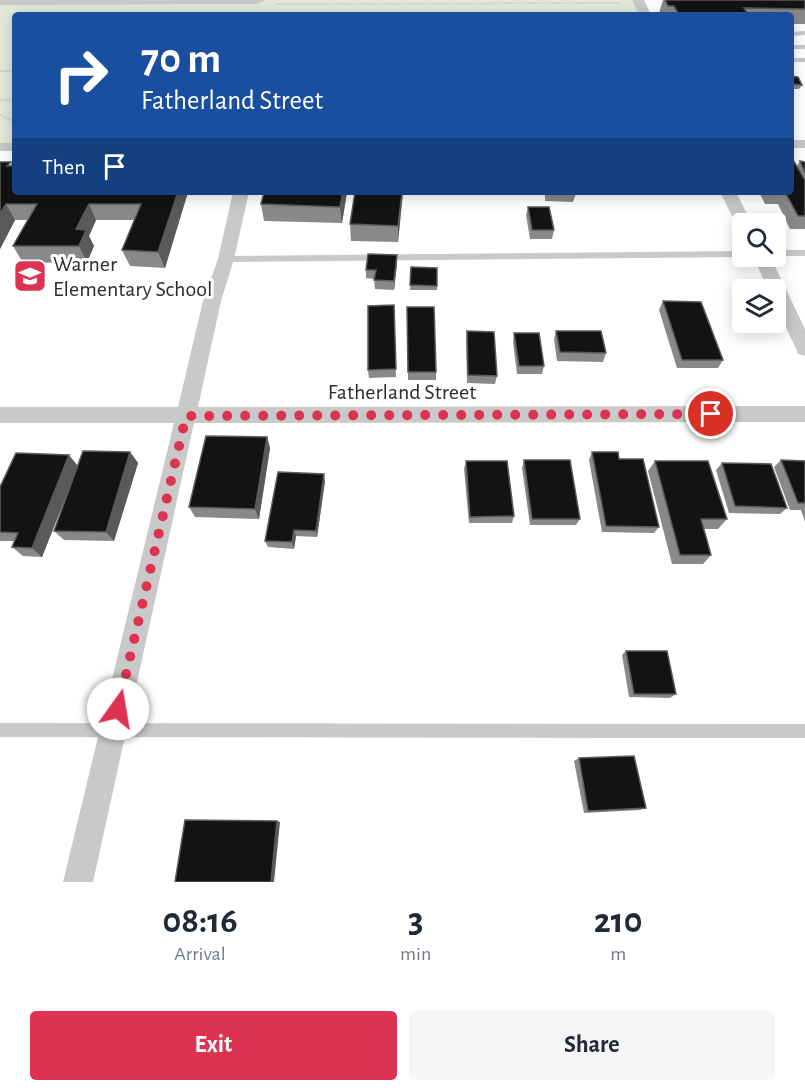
<!DOCTYPE html>
<style>
:root{--surface:#fff;--page:#f6f6f7;--text:#1f2937;--muted:#747a83;--accent:#dd3353}
body{margin:0;font-family:"Alegreya Sans",sans-serif;background:var(--page);color:var(--text);height:100vh;display:flex;flex-direction:column;font-size:22px;white-space:nowrap}
*{box-sizing:border-box;margin:0}
p{font-size:20px;color:var(--muted)}
.icon{flex:none;width:33px;height:33px;fill:none;stroke:currentColor;stroke-width:2;stroke-linecap:round;stroke-linejoin:round}
.map{position:relative;height:882px;overflow:hidden}
.drawer{display:flex;flex-direction:column;background:var(--surface);flex:1}
.drawer>*{flex:none}
.banner{position:absolute;left:12px;top:12px;width:782px;height:183px;border-radius:6px;box-shadow:0 3px 15px #0003;background:#1a4fa0;color:#fff;overflow:hidden}
.controls{position:absolute;left:732px;top:213px;display:grid;gap:12px}
.controls a{display:grid;place-items:center;width:54px;height:54px;border-radius:6px;background:var(--surface);box-shadow:0 3px 15px #0003;font-size:30px}
.pin{position:absolute;display:grid;place-items:center;width:51px;height:51px;color:#fff;margin:-26px;border:3px solid #fff;border-radius:50%;box-shadow:0 2px 6px #0007}
.me{position:absolute;width:66px;margin:-33px;rotate:13deg;stroke-linejoin:round;filter:drop-shadow(0 0 4px #0008)}
.turn{display:flex;align-items:center;gap:21px;height:126px;padding:0 30px;font-size:27px}
.turn .icon{width:78px;height:78px;stroke-width:2.5}
.turn b{display:block;font-size:42px;line-height:51px}
.then{display:flex;align-items:center;height:57px;padding:0 30px;background:#0003;gap:12px;font-size:22px}
.eta{display:flex;justify-content:space-evenly;align-items:center;height:102px;text-align:center}
.eta b{font-size:36px;font-weight:600;line-height:42px}
.action{display:flex;gap:12px;margin-top:auto;padding:12px 30px}
.action a{flex:1;height:69px;border-radius:6px;background:var(--accent);color:#fff;font-size:24px;font-weight:600;line-height:69px;text-align:center}
.action a+a{background:var(--page);color:var(--text)}
.map>svg:first-child{display:block}
.green{fill:#e3e9d9}
.lines{fill:none;stroke-linecap:round;stroke-linejoin:round}
.path{stroke:#c9c9c9;stroke-width:2;stroke-dasharray:1.5 1.5;stroke-linecap:butt}
.service{fill:#c9c9c9;fill-rule:evenodd}
.minor{fill:#c9c9c9;fill-rule:evenodd}
.tertiary{fill:#c9c9c9;fill-rule:evenodd}
.wall{fill:#898989}
.shaded-wall{fill:#5a5a5a}
.building{fill:#131313;stroke:#5a5a5a;stroke-width:1.5}
.route{stroke:#dd3353;stroke-width:10;stroke-dasharray:0 18}
.labels{text-anchor:middle;stroke-width:6;stroke-linejoin:round;paint-order:stroke}
.poi-label{font-size:22px;fill:#2c2c2c;stroke:#fff;text-anchor:start}
.street-label{font-size:22px;fill:#2c2c2c;stroke:#fff}
</style>
<div class="map">
<svg width="805" height="882" viewBox="0 0 805 882">
<rect width="100%" height="100%" fill="#fff"/>
<path class="green" d="M0,0H638L645,15H15V144H0Z"/>
<g class="lines">
<g class="path">
<path d="M276,4L620,3"/>
<path d="M0,71H15"/>
<path d="M0,100H15"/>
<path d="M0,115L15,122"/>
</g>
<g class="service">
<path d="M805,31V35L790,36V32Z"/>
<rect x="790" y="45" width="15" height="4"/>
<rect x="790" y="58" width="15" height="4"/>
<rect x="776" y="250" width="29" height="6"/>
<path d="M742,251V257L226,262L222,259L226,256Z"/>
<path d="M0,723L805,724V738L0,737Z"/>
</g>
<g class="minor">
<path d="M632,0H644L651,15H639Z"/>
<rect x="790" y="140" width="15" height="8"/>
<rect x="0" y="143" width="15" height="8"/>
<path d="M233,192H249L234,259L221,301L198,407L805,406V422L194,423L93,882H63L174,423H0V407H178L203,301L218,259Z"/>
<path d="M720,192H736L752,224H742V229L738,228Z"/>
<path d="M753,256H770L805,329V356L798,354L796,349L776,306V290H768Z"/>
</g>
<path class="tertiary" d="M0,0H265L258,4L0,5Z"/>
</g>
<g class="wall">
<path d="M663,0H805V24H790V15H660L659,13Z"/>
<path d="M790,76L802,85L799,89H790Z"/>
<path d="M800,161L805,162V229H790L778,204H765L759,192H790L797,166Z"/>
<path d="M11,162L13,166L15,192H188L165,268L130,266L122,250L135,220H96L89,236L94,246L87,262L23,263L13,246L27,220H15L0,249Z"/>
<path d="M347,192L342,223L264,221L261,204Z"/>
<path d="M403,192L398,242L351,241L350,224Z"/>
<path d="M545,192H579V194H576L573,202L545,201Z"/>
<path d="M528,207L554,230L552,239H530L526,215Z"/>
<path d="M397,264L394,290L375,289L374,279L366,278V270Z"/>
<path d="M411,267L437,268V290H410Z"/>
<path d="M663,301L723,360L718,368H677L659,310Z"/>
<path d="M394,305L396,377L369,378L368,370Z"/>
<path d="M407,307L436,372V380H408Z"/>
<path d="M467,331L497,376L495,384L467,383L466,339Z"/>
<path d="M556,331L606,353L603,362L557,361L554,339Z"/>
<path d="M514,333L544,366L542,374H517L513,342Z"/>
<path d="M267,437L270,448L259,519L195,517L189,507Z"/>
<path d="M130,452L138,463L114,541L64,540L54,531L72,481L42,557L23,556L12,547L15,541H0V485L1,486Z"/>
<path d="M592,452L619,459L659,527L654,533L602,532L589,460Z"/>
<path d="M524,460L580,519L576,525H530L522,468Z"/>
<path d="M781,460L805,461V522L801,510H790L774,467Z"/>
<path d="M466,461L514,516L512,523H469L464,469Z"/>
<path d="M655,461L727,519L718,529H704L711,555L703,564H672L648,471Z"/>
<path d="M722,463L787,508L780,514L729,513L716,470Z"/>
<path d="M325,481L317,537L296,536L294,549L268,547L265,541Z"/>
<path d="M626,651L676,694L670,698L629,697L622,655Z"/>
<path d="M579,758L646,808L640,810L584,813L574,761Z"/>
</g>
<g class="shaded-wall">
<path d="M178,192H188L165,268L158,252Z"/>
<path d="M343,192H347L342,223L340,207Z"/>
<path d="M402,192H403L398,242V226Z"/>
<path d="M6,204L15,220L0,249V214Z"/>
<path d="M89,204L96,220L89,236L94,246L87,262L79,246L76,229Z"/>
<path d="M397,255V264L394,290V281Z"/>
<path d="M267,437L270,448L259,519L255,509Z"/>
<path d="M130,452L138,463L114,541L106,532Z"/>
<path d="M69,455L78,466L42,557L32,548Z"/>
<path d="M324,474L325,481L317,537L316,531Z"/>
<path d="M294,530L296,536L294,549L292,542Z"/>
<path d="M277,821L280,822L274,882H271Z"/>
</g>
<g class="building">
<path d="M665,0H805V9L744,8L748,14H726L727,15H679L674,6H668Z"/>
<path d="M790,76L798,77L802,85L793,84L790,80Z"/>
<path d="M790,155L805,180V216H798L785,192H790Z"/>
<path d="M800,161L805,162V173Z"/>
<path d="M0,162H11L7,166H15V192H178L158,252L122,250L141,204H89L76,229L86,230L79,246H13L37,204H6L0,214Z"/>
<path d="M264,192H343L340,207L261,204Z"/>
<path d="M355,192H402L398,226L350,224Z"/>
<path d="M547,192H575L576,193Z"/>
<path d="M528,207H549L554,230H532Z"/>
<path d="M368,254L397,255L394,281L374,280L376,270H366Z"/>
<path d="M411,267L437,268V286L410,285Z"/>
<path d="M663,301L701,302L723,360H682Z"/>
<path d="M394,305L396,369L368,370V306Z"/>
<path d="M407,307H434L436,372H408Z"/>
<path d="M467,331L494,332L497,376L468,375Z"/>
<path d="M556,331H601L606,353L560,352Z"/>
<path d="M514,333H539L544,366H519Z"/>
<path d="M206,436L267,437L255,509L189,507Z"/>
<path d="M83,451L130,452L106,532L54,531Z"/>
<path d="M592,452H618L619,459H643L659,527L606,526Z"/>
<path d="M16,453L69,455L32,548L12,547L18,533L0,532V487Z"/>
<path d="M524,460H570L580,519H532Z"/>
<path d="M781,460L805,461V503H798Z"/>
<path d="M466,461H507L514,516L470,517Z"/>
<path d="M655,461H708L727,519H701L711,555H680Z"/>
<path d="M722,463L771,464L787,508L735,506Z"/>
<path d="M278,472L324,474L316,531L294,530L292,542L265,541Z"/>
<path d="M626,651H667L676,694H634Z"/>
<path d="M634,756L646,808L588,811L579,758Z"/>
<path d="M185,820L277,821L271,882H175Z"/>
</g>
<g class="lines">
<path class="route" d="M118,709L186,416L711,414"/>
</g>
<defs>
<g id="school-square" transform="scale(1.725)"><rect x="-9" y="-9" width="18" height="18" rx="4" fill="#dd3353" stroke="#fff"/><path d="M0-5L7-2L0 1L-7-2ZM-4 1L0 2.5L4 1V4Q0 6-4 4Z" fill="#fff"/></g>
</defs>
<g fill-rule="evenodd">
<use href="#school-square" x="30" y="276"/>
</g>
<g class="labels">
<g class="poi-label">
<text x="53" y="271">Warner<tspan x="53" dy="25">Elementary School</tspan></text>
</g>
<g class="street-label">
<text x="402" y="399">Fatherland Street</text>
</g>
</g>
</svg>
<div class="controls">
<a><svg class="icon" aria-label="search" viewBox="0 0 24 24"><circle cx="10" cy="10" r="6"/><path d="M15 15l6 6"/></svg></a>
<a><svg class="icon" aria-label="layers" viewBox="0 0 24 24"><path d="M12 4l9 5-9 5-9-5zM3 14l9 5 9-5"/></svg></a>
</div>
<div class="pin" style="left:711px;top:414px;background:#d93025"><svg class="icon" aria-label="arrive" viewBox="0 0 24 24"><path d="M6 21V4h12l-3 4 3 4H6"/></svg></div>
<svg class="me" style="left:118px;top:709px" viewBox="-20 -20 40 40"><circle r="19" fill="#fff"/><path d="M0-13L10 11 0 6-10 11z" fill="#dd3353"/></svg>
<div class="banner">
<div class="turn"><svg class="icon" aria-label="right" viewBox="0 0 24 24"><path d="M7 20v-9h11M14 6l5 5-5 5"/></svg><div><b>70 m</b>Fatherland Street</div></div>
<div class="then">Then<svg class="icon" aria-label="arrive" viewBox="0 0 24 24"><path d="M6 21V4h12l-3 4 3 4H6"/></svg></div>
</div>
</div>
<section class="drawer">
<div class="eta">
<div><b>08:16</b><p>Arrival</p></div>
<div><b>3</b><p>min</p></div>
<div><b>210</b><p>m</p></div>
</div>
<div class="action"><a>Exit</a><a>Share</a></div>
</section>
